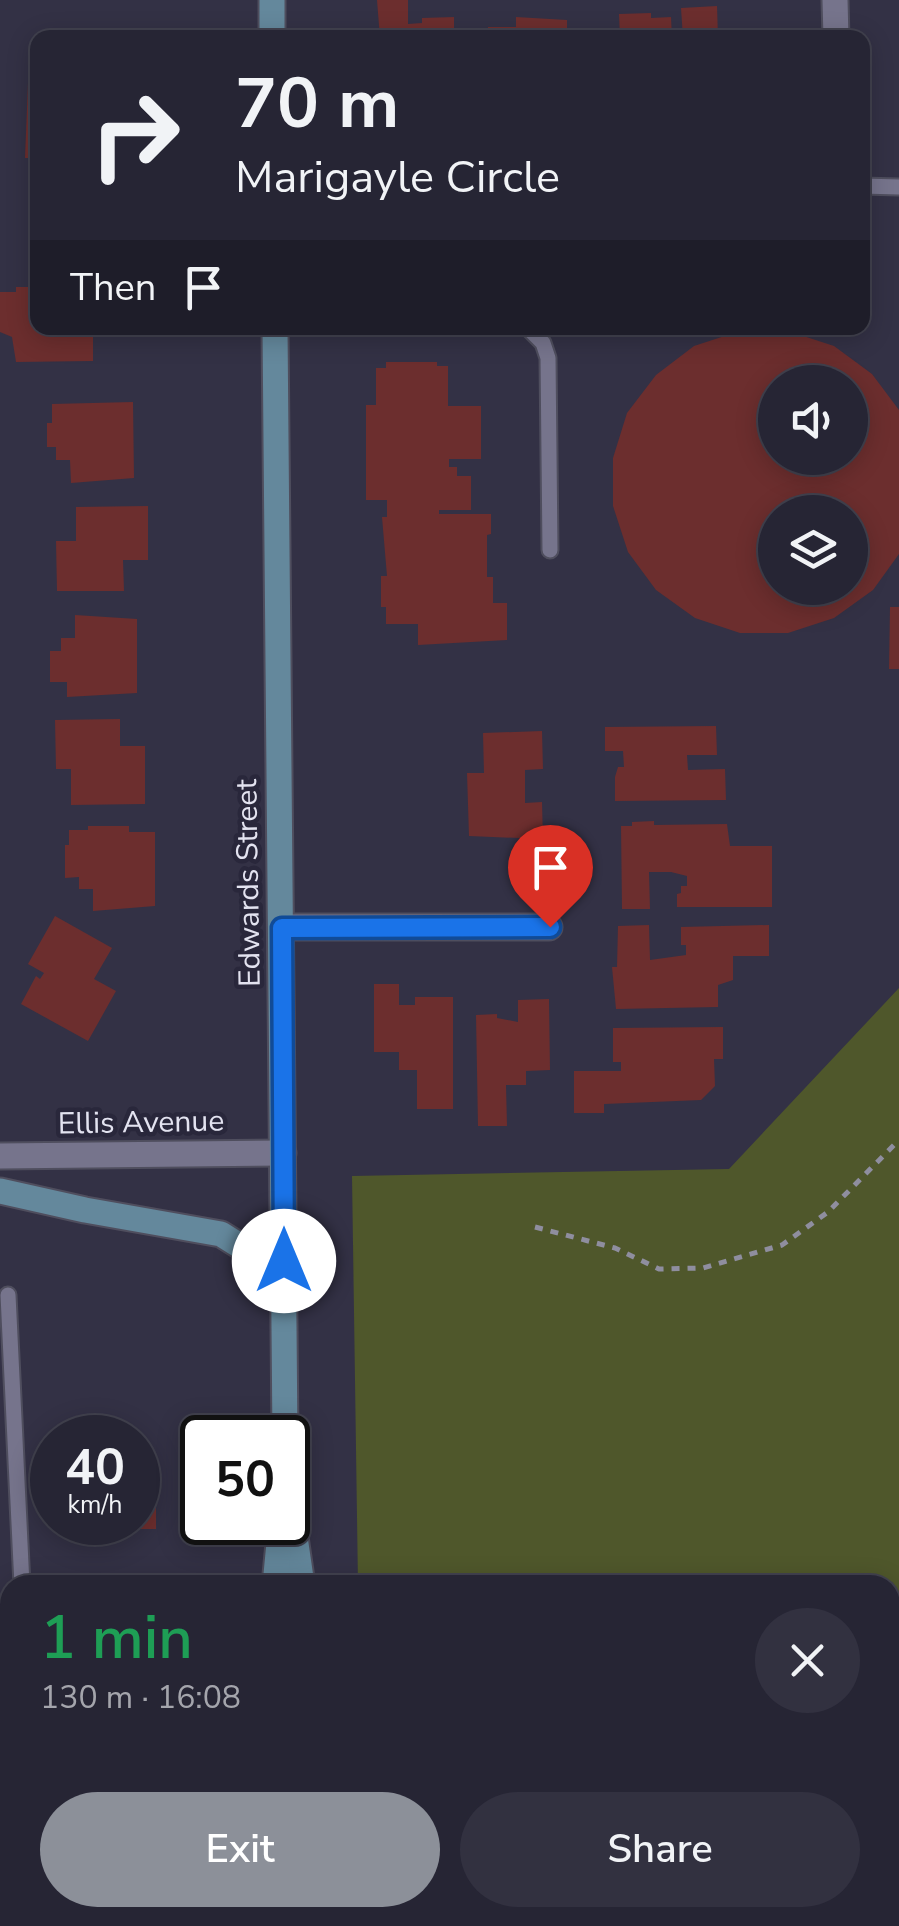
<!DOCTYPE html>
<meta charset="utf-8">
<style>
:root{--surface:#262534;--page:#323140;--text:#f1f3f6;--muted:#a4a5ac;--line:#42424f;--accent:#8c9099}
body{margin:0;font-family:"Nunito Sans",sans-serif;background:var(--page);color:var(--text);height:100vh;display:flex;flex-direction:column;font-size:38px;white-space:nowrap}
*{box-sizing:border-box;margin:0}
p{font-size:32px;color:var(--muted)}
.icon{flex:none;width:55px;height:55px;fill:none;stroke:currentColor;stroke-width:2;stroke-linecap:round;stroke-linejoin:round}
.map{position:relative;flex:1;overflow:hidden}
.side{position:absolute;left:0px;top:1575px;width:900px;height:352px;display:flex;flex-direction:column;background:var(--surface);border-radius:30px 30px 0 0;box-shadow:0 5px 25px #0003,0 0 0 2px var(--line)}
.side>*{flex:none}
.guide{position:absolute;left:30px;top:30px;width:840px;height:305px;border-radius:20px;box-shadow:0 5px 25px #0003,0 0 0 2px var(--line);background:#262534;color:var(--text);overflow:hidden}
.tools{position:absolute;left:758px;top:365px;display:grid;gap:20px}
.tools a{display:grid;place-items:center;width:110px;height:110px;border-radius:50%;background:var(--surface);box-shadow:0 5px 25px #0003,0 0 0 2px var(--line);font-size:50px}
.speed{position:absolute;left:30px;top:1415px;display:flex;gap:20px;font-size:50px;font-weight:700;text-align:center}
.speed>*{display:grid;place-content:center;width:130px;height:130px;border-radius:50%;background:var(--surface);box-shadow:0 5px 25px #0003,0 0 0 2px var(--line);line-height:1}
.speed small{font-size:25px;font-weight:400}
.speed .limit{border:5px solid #111;border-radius:15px;background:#fff;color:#111}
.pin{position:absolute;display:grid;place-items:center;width:85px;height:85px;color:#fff;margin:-102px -42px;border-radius:50% 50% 50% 0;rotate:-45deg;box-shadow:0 0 10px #0007}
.pin .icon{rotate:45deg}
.me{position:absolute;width:110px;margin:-55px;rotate:0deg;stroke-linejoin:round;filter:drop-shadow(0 0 8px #0008)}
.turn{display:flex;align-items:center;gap:35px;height:210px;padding:0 40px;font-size:45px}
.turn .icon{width:130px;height:130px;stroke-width:2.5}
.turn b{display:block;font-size:70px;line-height:85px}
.then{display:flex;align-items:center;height:95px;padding:0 40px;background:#0003;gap:20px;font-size:38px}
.round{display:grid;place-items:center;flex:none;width:105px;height:105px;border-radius:52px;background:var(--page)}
.overview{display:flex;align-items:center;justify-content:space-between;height:170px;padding:0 40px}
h1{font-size:60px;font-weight:600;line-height:75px;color:#1e9e55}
.button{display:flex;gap:20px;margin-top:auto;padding:20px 40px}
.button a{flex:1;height:115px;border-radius:60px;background:var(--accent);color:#fff;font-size:40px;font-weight:600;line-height:115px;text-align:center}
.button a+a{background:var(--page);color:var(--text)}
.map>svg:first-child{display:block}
.green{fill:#4f572b}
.building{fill:#6c2e2e;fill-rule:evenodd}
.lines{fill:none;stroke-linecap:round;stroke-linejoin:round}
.service-casing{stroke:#4f4e5e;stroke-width:19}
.minor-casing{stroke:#4f4e5e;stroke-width:29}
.tertiary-casing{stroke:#4f4e5e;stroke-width:29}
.secondary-casing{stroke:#4f4e5e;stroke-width:29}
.path{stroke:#8f8e9f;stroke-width:5;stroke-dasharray:8 8;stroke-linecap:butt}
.service{stroke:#76748c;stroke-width:15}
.minor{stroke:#76748c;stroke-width:25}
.tertiary{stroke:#76748c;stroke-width:25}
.secondary{stroke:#64889c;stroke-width:25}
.route-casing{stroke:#114b97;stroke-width:25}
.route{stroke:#1a73e8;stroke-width:18}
.labels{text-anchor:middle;stroke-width:9;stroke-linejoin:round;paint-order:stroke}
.street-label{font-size:30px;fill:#e3e3f0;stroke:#29273b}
</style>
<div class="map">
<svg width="899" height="1926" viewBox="0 0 899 1926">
<rect width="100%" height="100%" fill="#333145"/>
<g class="green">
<path d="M899,988V1635H890V1585H358L352,1176L729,1169Z"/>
<path d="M890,1641H899V1926H361L360,1918H890Z"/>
</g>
<g class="building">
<path d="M377,0H408V24L422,23V18L454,17V38H380Z"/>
<path d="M717,6L718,38H683L681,8Z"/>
<path d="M651,13V18L671,17L672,38H620L619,14Z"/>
<path d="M516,17L567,20V38H488V27H516Z"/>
<path d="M28,83H38V158H25Z"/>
<path d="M16,287H38V328H93V361L16,362L12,337L0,332V292H16Z"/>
<path d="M740,331H788L834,346L872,374L899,410V554L873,590L834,618L788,633H740L695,618L656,590L628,552L613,506V458L627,413L656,375L694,346ZM775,382H850V458H775ZM775,512H850V588H775Z"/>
<path d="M386,362H437V366H448V406H481V459H449V467H457V476H471V510H439V514H491V534L487,535V577H493V603H507V640L418,645V624H386V607H381V576H387L382,517H387V500H366V405H376V368H386Z"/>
<path d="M133,402L134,478L71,483L70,460H56V447H47V423H52V404Z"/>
<path d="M148,506V560H123L124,591H57L56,541H76V507Z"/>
<path d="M890,607H899V669H889Z"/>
<path d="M75,615L137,619V693L67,697V682H50V651H61V638H75Z"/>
<path d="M120,719V746H145V804L71,805V769H56L55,720Z"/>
<path d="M716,726L717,755H687L688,770L725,769L726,800L615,801V777L618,767H624L623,751H605V727Z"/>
<path d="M542,731L543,769L525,770V803L542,802L543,839L469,836L467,773H484L483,733Z"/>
<path d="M654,821V825L727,824L730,846H772V907H677V894L681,893V886H687V876L671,872H649L650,909H622L621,826H632V822Z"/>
<path d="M88,826H129V832H155V906L93,911V889H79V877L65,878V845H69V830H88Z"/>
<path d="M55,916L112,948L94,979L116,991L88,1041L21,1004L36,976L40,979L44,973L28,964Z"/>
<path d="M649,925L650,960L686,955V945H681V927L769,925V956H733V980L718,985V1007L616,1009L612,967H617L618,926Z"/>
<path d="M374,984H399V1005H415V997H453V1109H417V1070H399V1052H374Z"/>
<path d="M549,999L550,1070L526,1071V1085H506L507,1126H478L476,1015L497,1014V1018L518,1022V1000Z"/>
<path d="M723,1027V1059H714L715,1086L701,1100L604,1104V1113H574V1071H621V1062H613V1028Z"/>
<path d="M138,1467H156V1529H101V1522H138Z"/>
</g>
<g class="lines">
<g class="service-casing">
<g id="service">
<path d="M862,186L899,187"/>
<path d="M528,328L543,343L548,358L550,550"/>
<path d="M8,1295L22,1585"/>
<path d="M0,1647H10"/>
<path d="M0,1878L10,1869"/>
<path d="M184,1918L185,1926"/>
</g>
</g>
<g class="minor-casing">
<g id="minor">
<path d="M835,0L836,38"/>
<path d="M282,927H549"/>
</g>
</g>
<g class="tertiary-casing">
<path id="tertiary" d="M0,1156L283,1153"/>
</g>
<g class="secondary-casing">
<g id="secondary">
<path d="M272,0V38"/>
<path d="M275,328L285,1438"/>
<path d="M0,1191L85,1210L221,1234L264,1261L283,1282"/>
<path d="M288,1489L302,1585"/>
<path d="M275,1585L281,1522"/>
<path d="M272,1918V1926"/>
<path d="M315,1918V1926"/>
</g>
</g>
<path class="path" d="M535,1227L615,1248L659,1269L703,1268L782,1245L828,1212L899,1140"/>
<use href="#service" class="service"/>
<use href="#minor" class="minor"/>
<use href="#tertiary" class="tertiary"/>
<use href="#secondary" class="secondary"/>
</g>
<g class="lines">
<g class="route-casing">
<path id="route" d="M284,1261L282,928L550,927"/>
</g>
<use href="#route" class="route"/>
</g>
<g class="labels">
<g class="street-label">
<text transform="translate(248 883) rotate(-91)" y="10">Edwards Street</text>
<text transform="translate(141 1122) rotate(-1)" y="10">Ellis Avenue</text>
</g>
</g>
</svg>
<div class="tools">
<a><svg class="icon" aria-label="sound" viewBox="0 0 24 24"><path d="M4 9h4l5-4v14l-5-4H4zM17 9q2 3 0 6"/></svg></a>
<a><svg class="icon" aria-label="layers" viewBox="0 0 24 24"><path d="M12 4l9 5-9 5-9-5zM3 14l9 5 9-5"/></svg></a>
</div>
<div class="speed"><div>40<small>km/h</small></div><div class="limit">50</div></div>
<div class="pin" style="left:550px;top:927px;background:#d93025"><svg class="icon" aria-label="arrive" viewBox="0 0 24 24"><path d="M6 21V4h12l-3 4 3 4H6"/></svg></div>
<svg class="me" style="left:284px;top:1261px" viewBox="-20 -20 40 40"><circle r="19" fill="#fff"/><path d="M0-13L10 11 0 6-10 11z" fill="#1a73e8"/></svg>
<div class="guide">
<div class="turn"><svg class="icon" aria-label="right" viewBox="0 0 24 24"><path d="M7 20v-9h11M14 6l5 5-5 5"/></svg><div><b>70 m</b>Marigayle Circle</div></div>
<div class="then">Then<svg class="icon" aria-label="arrive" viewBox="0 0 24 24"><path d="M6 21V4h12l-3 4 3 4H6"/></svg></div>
</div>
<section class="side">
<div class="overview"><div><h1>1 min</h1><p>130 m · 16:08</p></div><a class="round"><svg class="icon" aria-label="close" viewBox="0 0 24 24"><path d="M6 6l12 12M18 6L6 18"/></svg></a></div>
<div class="button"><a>Exit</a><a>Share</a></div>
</section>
</div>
